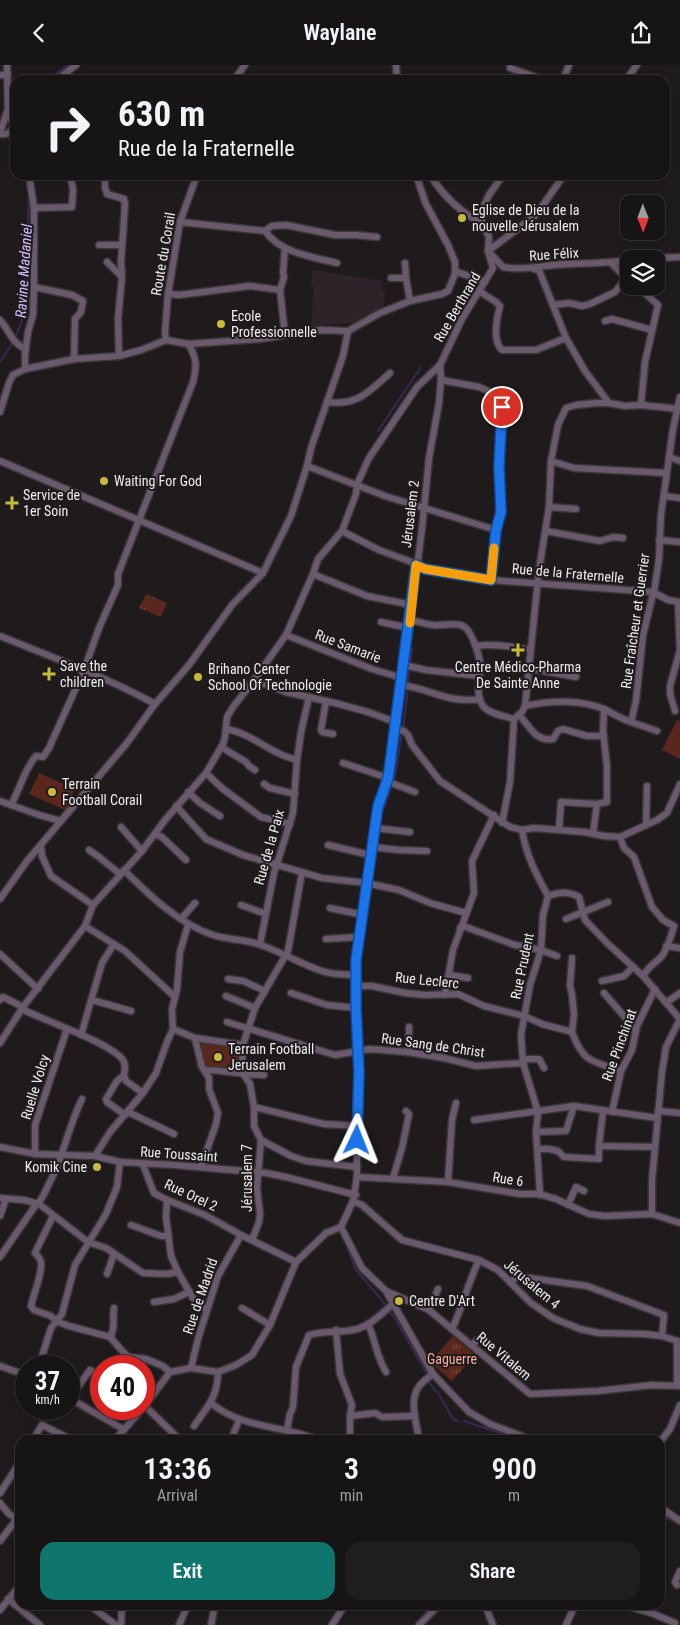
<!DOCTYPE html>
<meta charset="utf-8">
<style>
:root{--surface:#171416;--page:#201d1f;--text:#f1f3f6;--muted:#9e9ea1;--line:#363335;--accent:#0f766e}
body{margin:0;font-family:"Roboto Condensed",sans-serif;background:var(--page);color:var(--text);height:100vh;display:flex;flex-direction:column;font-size:19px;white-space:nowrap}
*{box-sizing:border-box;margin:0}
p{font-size:16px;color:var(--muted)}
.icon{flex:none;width:28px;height:28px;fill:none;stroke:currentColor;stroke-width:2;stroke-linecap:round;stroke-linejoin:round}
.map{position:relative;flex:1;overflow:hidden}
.drawer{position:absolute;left:15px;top:1370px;width:650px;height:175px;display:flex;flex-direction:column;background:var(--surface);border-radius:15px;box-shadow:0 2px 8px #0003,0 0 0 1px var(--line)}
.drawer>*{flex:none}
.guide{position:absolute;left:10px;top:10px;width:660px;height:105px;border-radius:15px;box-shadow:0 2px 8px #0003,0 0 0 1px var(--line);background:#171416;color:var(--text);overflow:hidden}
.needle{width:32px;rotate:179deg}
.buttons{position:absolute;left:620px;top:130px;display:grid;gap:10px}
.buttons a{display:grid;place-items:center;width:45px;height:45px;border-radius:10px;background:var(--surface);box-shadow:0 2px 8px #0003,0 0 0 1px var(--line);font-size:25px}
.speed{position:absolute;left:15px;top:1290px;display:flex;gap:10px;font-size:25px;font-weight:700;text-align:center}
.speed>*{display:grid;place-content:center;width:65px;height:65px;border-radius:50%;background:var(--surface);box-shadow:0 2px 8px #0003,0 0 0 1px var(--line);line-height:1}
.speed small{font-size:12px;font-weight:400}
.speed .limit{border:8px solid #d22;background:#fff;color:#111}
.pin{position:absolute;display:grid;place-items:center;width:42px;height:42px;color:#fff;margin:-21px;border:2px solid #fff;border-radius:50%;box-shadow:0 1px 5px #0007}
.me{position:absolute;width:55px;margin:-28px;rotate:2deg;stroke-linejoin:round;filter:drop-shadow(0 0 4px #0008)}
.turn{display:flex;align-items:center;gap:18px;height:105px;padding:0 25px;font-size:22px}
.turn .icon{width:65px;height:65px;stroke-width:2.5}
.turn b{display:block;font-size:35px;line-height:42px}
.eta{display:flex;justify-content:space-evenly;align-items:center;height:85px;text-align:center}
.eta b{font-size:30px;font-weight:600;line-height:35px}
.button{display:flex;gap:10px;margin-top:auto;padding:10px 25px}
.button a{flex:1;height:58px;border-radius:15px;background:var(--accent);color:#fff;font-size:20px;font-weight:600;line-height:58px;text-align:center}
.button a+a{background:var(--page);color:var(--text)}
header{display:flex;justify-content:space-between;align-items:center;height:65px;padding:0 25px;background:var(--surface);font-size:22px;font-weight:600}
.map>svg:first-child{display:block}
.built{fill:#2d2328}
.park{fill:url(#park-tufts)}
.pitch{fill:#5b261b}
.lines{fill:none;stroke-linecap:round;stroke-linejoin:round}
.stream{stroke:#3a2756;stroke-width:2}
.minor-casing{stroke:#3c383a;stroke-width:9}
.minor{stroke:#6a596c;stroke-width:6}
.route-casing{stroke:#114b97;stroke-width:12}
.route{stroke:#1a73e8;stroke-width:9}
.slow{stroke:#f59e0b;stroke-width:9}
.poi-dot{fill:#c9ba3a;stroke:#1f1b1d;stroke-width:2}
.labels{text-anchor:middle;stroke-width:4;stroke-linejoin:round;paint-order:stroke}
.poi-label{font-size:14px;fill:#efeced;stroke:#1f1b1d;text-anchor:start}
.street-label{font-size:14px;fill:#efeced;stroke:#1f1b1d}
.park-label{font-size:14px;fill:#f7ad9d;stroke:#1f1b1d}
.water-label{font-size:15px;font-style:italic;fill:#d2bdfd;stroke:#1f1b1d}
</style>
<header><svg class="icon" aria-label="back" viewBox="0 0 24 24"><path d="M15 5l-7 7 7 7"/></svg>Waylane<svg class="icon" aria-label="share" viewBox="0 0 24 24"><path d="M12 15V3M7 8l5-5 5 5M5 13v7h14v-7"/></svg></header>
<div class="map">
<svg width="680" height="1560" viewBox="0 0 680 1560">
<defs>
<pattern id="park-tufts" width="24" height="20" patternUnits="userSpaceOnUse" patternTransform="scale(1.25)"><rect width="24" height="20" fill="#5b261b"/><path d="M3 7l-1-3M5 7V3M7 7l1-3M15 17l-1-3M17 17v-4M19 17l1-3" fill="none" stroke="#73463c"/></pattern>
</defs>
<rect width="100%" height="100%" fill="#1f1b1d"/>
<path class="built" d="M313,205L383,216L382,225H385L384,244L352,258L311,261L314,222L310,221Z"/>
<g class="park">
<path d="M146,529L167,538L161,552L139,543Z"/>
<path d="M453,1271L475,1290L452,1316L430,1297Z"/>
</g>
<g class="pitch">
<path d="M677,655L680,656V694L662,685Z"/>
<path d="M39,708L75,724L65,745L29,729Z"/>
<path d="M197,978L240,980L239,1005L196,1003Z"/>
</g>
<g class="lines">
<g class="stream">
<path d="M48,15L68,0"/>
<path d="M11,52L15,45"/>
<path d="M10,56L9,63L15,85"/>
<path d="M24,110L27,116"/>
<path d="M0,297L14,276L22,256L26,210L29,128"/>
<path d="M378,366L421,302"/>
<path d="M408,618L412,583"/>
<path d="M403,663L408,623"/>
<path d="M383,745L395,712L402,667"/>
<path d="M348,1185L356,1205L381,1234L396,1255L428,1311"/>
<path d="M428,1316L440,1331L453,1354L458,1356"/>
<path d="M464,1356L521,1375"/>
<path d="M666,1452L673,1456"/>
</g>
<g class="minor-casing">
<g id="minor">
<path d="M396,0L397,15"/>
<path d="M510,3L544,15"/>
<path d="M0,10H8"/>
<path d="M57,15L76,0"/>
<path d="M234,15L245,0"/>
<path d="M563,15L569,0"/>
<path d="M626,15L637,0"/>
<path d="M6,51L15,57"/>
<path d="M0,68L8,44L7,0"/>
<path d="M0,69H6L15,64"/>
<path d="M105,110V122L107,129L124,134L125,139L121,197L122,212L118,254L119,291"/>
<path d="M430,110C443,130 461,148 482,158"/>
<path d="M503,110L489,130L481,147L482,158L489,172L488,186L503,202C521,205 536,202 554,200C579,198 604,199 629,195"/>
<path d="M34,143L72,142L73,124L70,110"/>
<path d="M180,157L265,166C280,188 313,192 337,198"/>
<path d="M265,166L272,161L286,160L335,170H356L377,172"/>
<path d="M99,180H122"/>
<path d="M639,194L680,192"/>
<path d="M107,197L122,212"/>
<path d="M405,198L406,213"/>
<path d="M611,198L628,215"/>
<path d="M534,204L539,205L566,273L585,306L609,338"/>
<path d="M455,206L485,217"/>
<path d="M391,213H406L410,236"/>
<path d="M637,221L658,240L645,297L641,340"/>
<path d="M34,222L72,230L83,236L81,247L75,254L74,294"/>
<path d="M280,225L284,212L283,208L285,183"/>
<path d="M479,226L496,237L500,241C497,252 492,276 502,285H536L566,273"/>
<path d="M168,229L179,230L250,221L280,225L285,270"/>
<path d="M553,240L569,238L582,241L590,239L615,227L626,213"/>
<path d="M0,255C10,266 11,277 25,284"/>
<path d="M605,256L612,254L652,265"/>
<path d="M166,275L165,267L168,229L180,157L197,110"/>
<path d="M25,304V290L28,267L33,250L34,222V143L29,110"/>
<path d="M441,315L479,322L488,326L495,332L502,342L499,401L501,447L496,465L491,515"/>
<path d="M327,337C357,341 369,327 390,308"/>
<path d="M0,347L9,318L13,310L25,304L74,294L119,291L141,285L166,275L188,279L259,274L320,265L348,266L380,248L410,236L442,229L448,226L455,209V197L448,180L426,139L416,110"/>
<path d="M669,392L680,396"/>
<path d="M0,396L263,508"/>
<path d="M551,396L574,403L666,408"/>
<path d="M307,401L385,431L496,465"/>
<path d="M665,431L680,433"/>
<path d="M549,442L576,444"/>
<path d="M342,466L379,485L409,496L425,504L491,515L653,527L668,535L680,537"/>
<path d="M546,466L600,476L613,472L623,473"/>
<path d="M659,475L680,477"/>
<path d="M313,509L367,531L412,540"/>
<path d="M410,555C417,556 425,559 433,560C442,561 455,557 463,561C472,565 481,594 480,603C480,615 475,630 483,641C489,649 505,651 514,654"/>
<path d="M381,557L409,563"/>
<path d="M286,570L372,604L402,613"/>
<path d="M0,571C52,592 106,612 155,639"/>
<path d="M476,581C494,578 513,582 531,585"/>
<path d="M404,600L426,605L479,611"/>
<path d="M529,603L576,612"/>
<path d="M254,615L286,627L335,638L368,647L395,657"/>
<path d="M402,620C431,624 449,639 480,634"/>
<path d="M326,636L321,665L322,667L333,669"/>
<path d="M525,641L539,505L549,442L551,396L558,360L566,343L576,340L596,338H609L625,341L641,340L679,344"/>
<path d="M675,646L670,629V621L680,585L678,538"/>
<path d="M519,650C530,661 535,677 553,674L558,666L563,664L587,671H604"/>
<path d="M514,654L522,647L525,641C548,636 573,635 595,641C608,644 618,653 631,657L636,636L643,570L655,521L659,493L661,450L673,364L680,332"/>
<path d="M631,657L657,666"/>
<path d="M226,664C245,667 260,679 278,688C283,691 291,693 297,695"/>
<path d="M394,664L404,666L408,670L412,680L440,716L510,762L522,765L534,763L584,767L604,771L620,772L657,755L667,748L680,719"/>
<path d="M221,682L246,697L249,701L255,705"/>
<path d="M343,698L388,713"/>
<path d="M206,708L223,724L261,752L290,759"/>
<path d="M386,716L415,727"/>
<path d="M264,719L270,723L295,729"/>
<path d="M188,727L200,738L220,751"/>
<path d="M0,736L39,750L61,756"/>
<path d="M11,740C20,724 24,705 36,691L43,692L49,683L84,605L99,563L118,520V509L193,317C197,302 197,292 188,279"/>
<path d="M176,741L206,774L243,790L322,813L366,818L399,825L430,838L466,848"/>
<path d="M502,758L510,717L514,654"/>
<path d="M646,760L647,721"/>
<path d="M121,762L142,786"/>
<path d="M374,763L410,767"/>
<path d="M522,765C526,790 536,809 548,831L543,850L541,885L530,920L521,970L523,998L538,1047L536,1067L540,1130"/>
<path d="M559,765L561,737L597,739"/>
<path d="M155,769L162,772L186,795"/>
<path d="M593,769L597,739L607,737V701L603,666L604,644"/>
<path d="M620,772L624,783L634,792L652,842L663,855L674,861C671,872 668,882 662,891C655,899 649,900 643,911"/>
<path d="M328,780L370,790"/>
<path d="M41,781L42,791L51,811L93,840"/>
<path d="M372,782L399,785L427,786"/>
<path d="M89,785L99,792L120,809"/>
<path d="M124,805C149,830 179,859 213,870C228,875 243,874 258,879C280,886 300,899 322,906C332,910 345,909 356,910"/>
<path d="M548,831C560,827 568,826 579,832L585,855L607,878L643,911L680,954L666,982L662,1007L652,1115V1149"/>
<path d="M0,834L27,796L127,678L155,639L189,600L232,540L263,508L291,451L307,401L311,383L343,291L348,266"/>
<path d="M241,840L266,849"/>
<path d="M330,843L363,850"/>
<path d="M181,854L195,838"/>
<path d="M566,854L608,837"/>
<path d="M85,861L125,886L175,932"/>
<path d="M460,863L463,861L515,880L541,885L557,891"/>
<path d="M326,874L360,872"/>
<path d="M260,879L274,808L293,748L297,695L301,667L309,632"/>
<path d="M666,881L680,883"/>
<path d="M0,889L38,924"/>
<path d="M449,910L468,913"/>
<path d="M228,914L243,916L265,926"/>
<path d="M602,916L624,911L633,902"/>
<path d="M356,921H372L405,928L425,930L458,929L484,941L524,951L542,959L572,967C583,998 593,996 621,1006"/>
<path d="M291,928L327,940L356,943"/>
<path d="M604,928L636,965"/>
<path d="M445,930L453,885L474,828L472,796L494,750"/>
<path d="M226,931L255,943"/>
<path d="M0,935L3,932L23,942"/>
<path d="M92,935L131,946"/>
<path d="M667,937L680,928"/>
<path d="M22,944C45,956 109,977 123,995C126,1000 125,1005 124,1010L117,1016L106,1034L107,1037L125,1050"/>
<path d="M227,957L335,990L370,984L407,987L444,993L476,1001L523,998L526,994H539L544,1003"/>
<path d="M173,964L195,973L243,980"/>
<path d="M572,967L574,949L572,929L570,921L572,893"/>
<path d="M81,970L102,898L114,879"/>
<path d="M195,973L199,990L202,1002L209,1013V1024L218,1048L216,1059L201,1102"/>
<path d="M0,978L23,942L85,861L93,840L142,786L165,755L206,708L223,679L225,672L227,652L233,642L254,615L286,570L313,509L318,494L342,466L356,429L358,417L369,393L417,322L440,300L462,254L493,203L488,186L536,150L564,110"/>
<path d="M407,987L409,981V962"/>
<path d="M205,1005C225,1005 244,1010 264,1010"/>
<path d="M124,1010L126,1016L143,1028"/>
<path d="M254,1042L324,1059L357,1061"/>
<path d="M603,1046L599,1081L655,1082"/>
<path d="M658,1046L680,1048"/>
<path d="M128,1047L174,1069"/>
<path d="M612,1047L621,1006L632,985L637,961L655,924"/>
<path d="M474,1055L574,1041L657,1053"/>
<path d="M536,1067L566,1066L574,1041"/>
<path d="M261,1075L291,1091L306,1096L357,1102"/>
<path d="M0,1082L35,1089L95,1091L120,1097L175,1100L266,1108L286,1112L356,1130"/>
<path d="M538,1084H549L558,1086L564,1092L599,1094V1081"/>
<path d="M35,1089V1060L67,964"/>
<path d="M95,1091L110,1067L143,1028L156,1008L167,977L173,964L172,944L177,924L180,887L188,860"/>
<path d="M143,1100L154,1128L167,1135L205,1150L241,1170L296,1197"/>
<path d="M357,1112L448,1117L520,1129H539L556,1134L589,1149L605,1151L652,1149L680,1158"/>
<path d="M393,1113L402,1083L409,1049L406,1046"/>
<path d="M448,1117L452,1055L456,1038"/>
<path d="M0,1133L24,1135L39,1139L88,1177L106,1183L143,1208L167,1209L178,1207"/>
<path d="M167,1135L166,1152L171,1191L178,1207L197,1240L207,1244"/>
<path d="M353,1136L362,1140L402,1175L479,1195L498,1205L531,1238L553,1253L580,1264L599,1268L645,1269L662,1271L680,1277"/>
<path d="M568,1140L576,1122L584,1126"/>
<path d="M0,1151L6,1134"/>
<path d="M53,1151L35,1188C38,1191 41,1194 41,1198C43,1206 33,1231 31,1241L34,1245L51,1251L56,1256L69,1261L110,1272L124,1288L129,1292L146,1294L163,1301L170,1307"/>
<path d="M131,1160L161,1171H168"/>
<path d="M341,1162L362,1203L386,1226L433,1309L469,1347L490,1359L532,1375"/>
<path d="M252,1175L259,1157L260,1149L257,1123L261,1075L254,1061V1042L250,1019L244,1010L242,1001L243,980L255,943L288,886L302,807"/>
<path d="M0,1192L35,1141C44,1134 45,1125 51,1115C64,1089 69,1060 82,1034"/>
<path d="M107,1209L114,1189"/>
<path d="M510,1217L516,1213L522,1212L587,1221L664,1250L662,1271"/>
<path d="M386,1226L429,1245L530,1329L598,1326L652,1320L680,1321"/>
<path d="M154,1237L174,1234L189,1227"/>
<path d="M242,1243L270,1260"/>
<path d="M429,1245L438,1224"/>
<path d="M368,1259C376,1276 376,1291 386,1307"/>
<path d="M452,1264C463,1241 468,1218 479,1195"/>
<path d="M336,1265L340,1309L352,1340L350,1351V1375"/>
<path d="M110,1272C116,1262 112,1254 114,1243"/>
<path d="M677,1276V1321"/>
<path d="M472,1280L476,1276L483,1272"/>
<path d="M0,1301L26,1310"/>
<path d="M39,1301L51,1263L62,1249L75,1200L106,1149L117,1122L120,1097"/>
<path d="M117,1301L129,1292"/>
<path d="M191,1303L198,1274L218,1211L241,1170"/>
<path d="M69,1333L123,1364"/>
<path d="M70,1333L90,1305L101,1313"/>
<path d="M211,1338C234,1357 261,1360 288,1366C299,1368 309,1372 319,1375"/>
<path d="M145,1341L177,1372V1375"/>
<path d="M144,1342L170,1307L191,1303L218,1307L236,1300L252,1290L270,1260L296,1197L326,1168L341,1162L353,1136L357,1112V1061L359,1007L356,943V895L374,763L378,741L388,713L390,699L402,620L422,464L429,393L439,338L441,315L440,300"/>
<path d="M350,1351L375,1348L382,1352L415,1351"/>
<path d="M194,1361C207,1342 218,1332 218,1307"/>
<path d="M287,1365L290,1349L293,1342L296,1302L309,1270C324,1265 338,1268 353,1265C369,1262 381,1249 393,1239"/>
<path d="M33,1375L42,1360L72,1375"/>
<path d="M115,1375L142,1344"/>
<path d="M231,1375L239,1355"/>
<path d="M419,1375C417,1359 409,1337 418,1323C421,1317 428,1313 433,1309"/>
<path d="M660,1377L670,1364L680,1340"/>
<path d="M0,1428L20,1397"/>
<path d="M0,1438L9,1449L20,1456"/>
<path d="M660,1442L680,1456"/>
<path d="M660,1456L666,1447"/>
<path d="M0,1476L16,1455"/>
<path d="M677,1520L675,1517L680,1506"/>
<path d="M8,1534L40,1560"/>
<path d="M89,1540L116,1560"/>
<path d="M485,1540L493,1560"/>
<path d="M624,1540L654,1549L675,1558"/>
<path d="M0,1545L20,1520"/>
<path d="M121,1560L122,1540"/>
<path d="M179,1560L188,1540"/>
<path d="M211,1560L215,1540"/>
<path d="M332,1560L345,1540"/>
<path d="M419,1560L435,1544L436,1540"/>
<path d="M566,1560L575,1540"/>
</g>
</g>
<use href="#minor" class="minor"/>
</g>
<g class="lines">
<g class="route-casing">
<path id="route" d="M357,1075L359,1007L356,943V895L378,741L388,713L390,699L416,500L425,504L491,515L496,465L501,447L499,401L502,342"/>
</g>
<use href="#route" class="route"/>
<path class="slow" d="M410,558L416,500L425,504L491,515L494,483"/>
</g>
<g class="poi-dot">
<circle cx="462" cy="153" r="5"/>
<circle cx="221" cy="259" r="5"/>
<circle cx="104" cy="416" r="5"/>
<path d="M9.5 430.5h5v5h5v5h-5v5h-5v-5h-5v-5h5z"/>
<path d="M515.5 577.5h5v5h5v5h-5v5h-5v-5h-5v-5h5z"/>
<path d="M46.5 601.5h5v5h5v5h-5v5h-5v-5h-5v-5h5z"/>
<circle cx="198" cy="612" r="5"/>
<circle cx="52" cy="727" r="5"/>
<circle cx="218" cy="992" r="5"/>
<circle cx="97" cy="1102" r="5"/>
<circle cx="399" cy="1236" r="5"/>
</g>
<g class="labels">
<g class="poi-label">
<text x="472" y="150">Eglise de Dieu de la<tspan x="472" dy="16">nouvelle Jérusalem</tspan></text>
<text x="231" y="256">Ecole<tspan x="231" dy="16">Professionnelle</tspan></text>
<text x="114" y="421">Waiting For God</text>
<text x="23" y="435">Service de<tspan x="23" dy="16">1er Soin</tspan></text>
<text x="60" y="606">Save the<tspan x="60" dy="16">children</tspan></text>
<text x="518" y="607" text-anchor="middle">Centre Médico-Pharma<tspan x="518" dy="16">De Sainte Anne</tspan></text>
<text x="208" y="609">Brihano Center<tspan x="208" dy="16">School Of Technologie</tspan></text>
<text x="62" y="724">Terrain<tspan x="62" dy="16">Football Corail</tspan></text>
<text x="228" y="989">Terrain Football<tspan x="228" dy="16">Jerusalem</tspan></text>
<text x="87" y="1107" text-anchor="end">Komik Cine</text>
<text x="409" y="1241">Centre D'Art</text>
</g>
<g class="street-label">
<text transform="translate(163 189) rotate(-80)" y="5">Route du Corail</text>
<text transform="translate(554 189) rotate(-4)" y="5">Rue Félix</text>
<text transform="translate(457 242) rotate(-60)" y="5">Rue Berthrand</text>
<text transform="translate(410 449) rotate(-83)" y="5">Jérusalem 2</text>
<text transform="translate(568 508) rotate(5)" y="5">Rue de la Fraternelle</text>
<text transform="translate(635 556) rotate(-82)" y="5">Rue Fraîcheur et Guerrier</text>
<text transform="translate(348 581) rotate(21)" y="5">Rue Samarie</text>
<text transform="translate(269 782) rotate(-74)" y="5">Rue de la Paix</text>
<text transform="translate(522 901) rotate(-78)" y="5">Rue Prudent</text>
<text transform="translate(427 915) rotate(6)" y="5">Rue Leclerc</text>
<text transform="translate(433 980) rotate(8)" y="5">Rue Sang de Christ</text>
<text transform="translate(619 980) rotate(-70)" y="5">Rue Pinchinat</text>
<text transform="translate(35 1022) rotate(-73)" y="5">Ruelle Volcy</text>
<text transform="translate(179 1089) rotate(4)" y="5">Rue Toussaint</text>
<text transform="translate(247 1113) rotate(-90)" y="5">Jérusalem 7</text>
<text transform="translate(508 1114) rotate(9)" y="5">Rue 6</text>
<text transform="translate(191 1130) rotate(25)" y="5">Rue Orel 2</text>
<text transform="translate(532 1219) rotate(40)" y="5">Jérusalem 4</text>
<text transform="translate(200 1231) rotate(-71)" y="5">Rue de Madrid</text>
<text transform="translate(504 1291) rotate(40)" y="5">Rue Vitalem</text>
</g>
<g class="park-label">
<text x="452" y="1299">Gaguerre</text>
</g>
<g class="water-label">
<text transform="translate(24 206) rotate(-86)" y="5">Ravine Madaniel</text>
</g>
</g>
</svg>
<div class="buttons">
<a><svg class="needle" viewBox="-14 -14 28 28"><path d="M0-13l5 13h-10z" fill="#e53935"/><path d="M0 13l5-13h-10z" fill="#9e9ea1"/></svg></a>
<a><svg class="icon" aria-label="layers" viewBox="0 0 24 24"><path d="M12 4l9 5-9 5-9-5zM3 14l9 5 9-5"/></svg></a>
</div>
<div class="speed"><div>37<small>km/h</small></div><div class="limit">40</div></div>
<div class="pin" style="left:502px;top:342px;background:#d93025"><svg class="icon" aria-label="arrive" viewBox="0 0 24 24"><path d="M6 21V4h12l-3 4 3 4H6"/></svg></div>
<svg class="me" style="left:357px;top:1075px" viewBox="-20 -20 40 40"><path d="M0-17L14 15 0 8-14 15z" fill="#1a73e8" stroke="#fff" stroke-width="4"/></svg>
<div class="guide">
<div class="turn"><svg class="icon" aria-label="right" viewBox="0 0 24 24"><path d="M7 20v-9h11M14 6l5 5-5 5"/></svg><div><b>630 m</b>Rue de la Fraternelle</div></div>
</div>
<section class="drawer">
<div class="eta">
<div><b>13:36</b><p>Arrival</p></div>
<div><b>3</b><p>min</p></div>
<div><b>900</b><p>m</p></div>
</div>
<div class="button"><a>Exit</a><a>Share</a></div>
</section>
</div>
